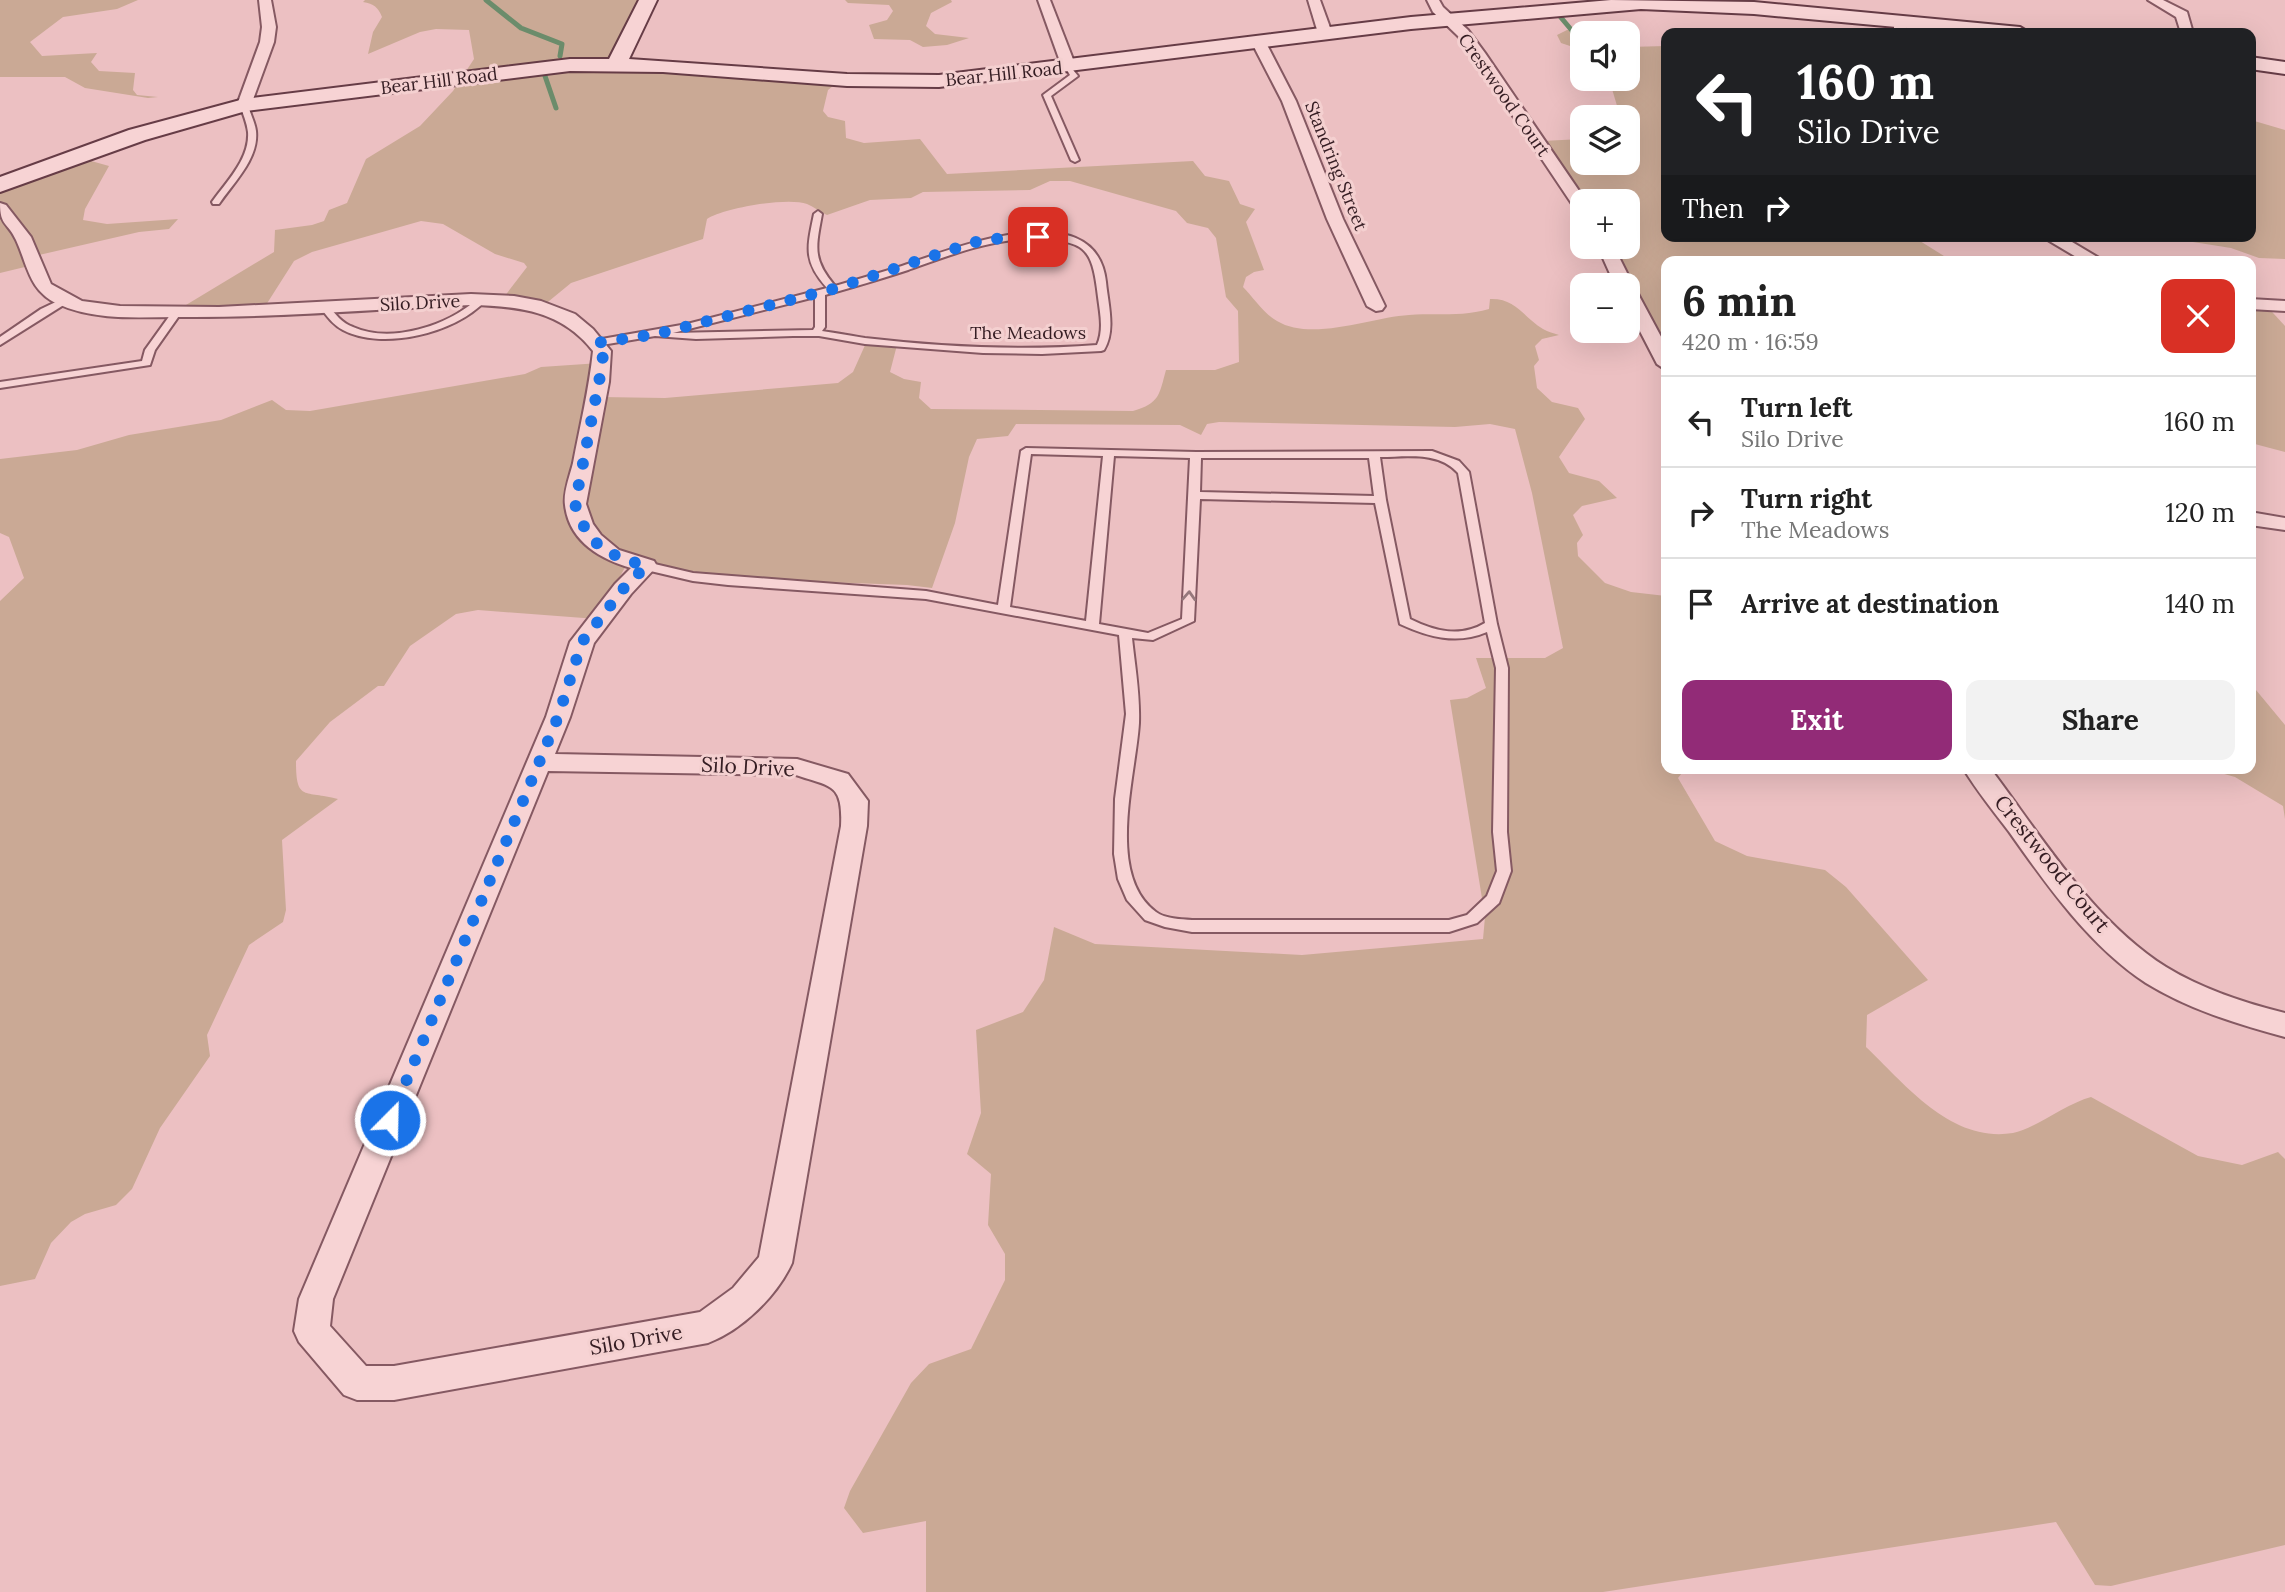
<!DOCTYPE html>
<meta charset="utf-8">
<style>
:root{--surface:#fff;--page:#f2f2f2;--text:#222;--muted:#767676;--line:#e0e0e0;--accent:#922b77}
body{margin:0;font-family:Lora,serif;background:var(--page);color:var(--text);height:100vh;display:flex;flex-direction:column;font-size:26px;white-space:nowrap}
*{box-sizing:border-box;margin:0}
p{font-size:23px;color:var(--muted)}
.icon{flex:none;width:38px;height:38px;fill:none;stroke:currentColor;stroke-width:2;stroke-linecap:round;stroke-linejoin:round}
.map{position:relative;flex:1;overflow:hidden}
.side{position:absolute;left:1661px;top:256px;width:595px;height:518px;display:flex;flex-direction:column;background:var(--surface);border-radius:14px;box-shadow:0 7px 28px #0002}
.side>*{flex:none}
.top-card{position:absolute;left:1661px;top:28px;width:595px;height:214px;border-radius:14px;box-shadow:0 7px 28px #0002;background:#202124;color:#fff;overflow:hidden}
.tools{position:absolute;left:1570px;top:21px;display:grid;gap:14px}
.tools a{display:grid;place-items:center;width:70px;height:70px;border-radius:14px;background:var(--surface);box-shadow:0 7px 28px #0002;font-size:35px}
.pin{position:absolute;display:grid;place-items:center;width:60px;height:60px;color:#fff;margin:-30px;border-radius:14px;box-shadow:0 4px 10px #0006}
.me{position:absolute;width:77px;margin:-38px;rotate:23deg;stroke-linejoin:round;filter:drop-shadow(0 0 5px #0008)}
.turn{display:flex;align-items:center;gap:24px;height:147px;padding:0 21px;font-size:32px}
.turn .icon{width:91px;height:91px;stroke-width:2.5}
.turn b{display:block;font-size:49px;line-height:60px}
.then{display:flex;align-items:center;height:66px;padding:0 21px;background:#0003;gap:14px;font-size:26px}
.round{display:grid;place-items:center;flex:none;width:74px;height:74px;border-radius:14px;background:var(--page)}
.head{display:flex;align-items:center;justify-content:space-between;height:119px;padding:0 21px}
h1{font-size:42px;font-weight:700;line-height:52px}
.action{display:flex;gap:14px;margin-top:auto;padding:14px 21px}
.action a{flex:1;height:80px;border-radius:14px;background:var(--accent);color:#fff;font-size:28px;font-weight:700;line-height:80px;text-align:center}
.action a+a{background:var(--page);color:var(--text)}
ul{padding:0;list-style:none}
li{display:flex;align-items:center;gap:21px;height:91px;padding:0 21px;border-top:2px solid var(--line)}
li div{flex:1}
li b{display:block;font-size:26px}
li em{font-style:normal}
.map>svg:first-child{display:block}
.green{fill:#caa995}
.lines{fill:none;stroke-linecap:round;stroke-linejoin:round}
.stream{stroke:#6b8c6b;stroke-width:5}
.lane-casing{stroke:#855962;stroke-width:4}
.street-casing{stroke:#855962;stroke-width:4}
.secondary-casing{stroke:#663c46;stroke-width:4}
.lane{fill:#f7d3d4;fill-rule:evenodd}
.street{fill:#f7d3d4;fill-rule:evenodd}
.secondary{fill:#f7d3d4;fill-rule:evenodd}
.oneway{stroke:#96787c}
.route{stroke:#1a73e8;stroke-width:12;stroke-dasharray:0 21.6}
.labels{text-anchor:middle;stroke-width:6;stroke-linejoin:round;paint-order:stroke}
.far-street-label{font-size:18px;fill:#351d23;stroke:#f4d0d0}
.street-label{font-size:21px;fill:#351d23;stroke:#f4d0d0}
</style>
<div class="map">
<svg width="2285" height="1592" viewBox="0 0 2285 1592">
<rect width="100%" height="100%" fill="#ecc0c2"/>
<g class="green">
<path d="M0,0H138L117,9L63,17L30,42L42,56L97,53L91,62L99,71L135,73L133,90L137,95L158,97L148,98L85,88L65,77H0Z"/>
<path d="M365,0H653L621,59L843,78L828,90L823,111L828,117L845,121L846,138L864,143L920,139L947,174L1193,161L1205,176L1229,181L1240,204L1255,209L1246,222L1264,270L1254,272L1246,277L1243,287C1253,297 1264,314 1277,321C1312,342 1372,317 1409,315C1437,313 1462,317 1489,309L1490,299C1516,298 1523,317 1543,329C1548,332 1554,333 1559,335L1542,339L1535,346L1539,360L1534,366L1537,388L1552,402L1578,408L1585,419L1559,457L1569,473L1599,481L1617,498L1582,506L1573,515L1583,535L1577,543L1578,556L1605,583L1631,592L1666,596V768H1686L1678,778L1715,841L1747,856L1825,870L1846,887L1928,980L1867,1015L1866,1047C1906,1085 1951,1143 2013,1133C2033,1130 2065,1104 2091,1097L2198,1156L2242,1165L2278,1152L2285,1159V1545L2111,1586L2095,1585L2056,1522L1603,1592H926V1521L863,1533L844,1508L850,1491L911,1383L929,1364L971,1349L1005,1280V1254L988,1225L991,1174L967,1154L981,1113L976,1030L1023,1012L1044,980L1054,927L1095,944L1302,955L1483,939L1485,917L1450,700L1467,698L1486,688L1476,658H1545L1563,648L1532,493L1515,429L1490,424L1455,427L1219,422L1207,424L1201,435L1180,425L1016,424L1008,436L977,439L969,457L955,523L932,588L907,585L715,578L629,560L597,619L478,610L456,614L410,646L384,686H378L330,722L296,761C296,802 304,790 338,799L282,840L286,910L283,922L249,945L207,1035L210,1056L160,1128L132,1189L116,1205L85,1214L71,1222L51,1243L35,1279L0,1286V601L24,578L9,537L0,533V459L77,450L129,435L221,420L272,400L286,410L310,411L525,374L541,367L600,363L601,397L665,398L838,383L853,372L866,343L897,345L890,372L904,379L921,382L919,398L931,409L1133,411C1160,403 1159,395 1166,370H1215L1239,362L1238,311L1226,297L1216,238L1208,228L1187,223L1176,211L1070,181H1050L1030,190L923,192L911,198L870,200L827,215C820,212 814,207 807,204C787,197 724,208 707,219L703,239L571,283L543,306L501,301L527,267L524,263L495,254L443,224L421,221L312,252L294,261L266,305L181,308L274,252L275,230L312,225L324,221L329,210L347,203L366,159L420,126L453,91L474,59L469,30L436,29L420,32L368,54L373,32L382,17C378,7 374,4 363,2Z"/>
<path d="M845,0H951L952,2L931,13L926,26L935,34L969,38L947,45L923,47L910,40L874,39L869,25L887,20L893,11L889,5L848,3Z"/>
<path d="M1567,30H1583L1586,33H1582V71L1573,47L1561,43L1557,35Z"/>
<path d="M1666,46V236H1912L1952,261H1666V353L1610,247H1628V201H1582L1542,141L1582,139V163H1628V131L1631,127L1628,117H1624L1618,109L1609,79H1628V47Z"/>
<path d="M2251,120L2285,130V259L2259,258L2231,248L2174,239L2171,236H2250Z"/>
<path d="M77,157L109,166L85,209L83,220L107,224L178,219L169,229L139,232L39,255L32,258L29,266L0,273V184Z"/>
<path d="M2250,300L2262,301L2285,326V452L2251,443Z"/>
<path d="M2251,684L2285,725V819L2283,806L2235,777L2203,768H2250Z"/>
</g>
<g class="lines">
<g class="stream">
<path d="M486,0L521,28L562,44L560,56"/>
<path d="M1558,14L1574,33"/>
<path d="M545,76L556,108"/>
</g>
<g class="lane-casing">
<g id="lane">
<path d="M1069,65L1078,76L1051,96L1079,160L1075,162L1071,160L1043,95L1070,75L1065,67Z"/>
<path d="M244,103L248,105C250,114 255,122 256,131C259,159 233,183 219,204H213L212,202C226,182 250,159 248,132C247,123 243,114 240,105Z"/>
<path d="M818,211L822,214C816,247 812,259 835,286C858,279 880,273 902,266C952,249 1096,191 1106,282C1108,304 1116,330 1104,350L1101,351L1042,354L983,353L865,344L819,336H793L696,339L655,336L596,346L591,343L596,340L687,324L827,288C803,261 807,248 814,214ZM1033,238C1085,242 1092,245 1098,297C1100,313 1104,330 1097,345C1020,351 942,347 865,338C851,336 837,333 822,331L825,327V295C853,287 881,279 908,270C950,255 988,240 1033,238ZM815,297V327L813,330L673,333Z"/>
<path d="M62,299L70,301L0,345V337L41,309Z"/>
<path d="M477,299L485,301C456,333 382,351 343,330C333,325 327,316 320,307L328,305C335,314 342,323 353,327C391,344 448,326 477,299Z"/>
<path d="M173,311L181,313L155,350L150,365L0,388V382L142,361L145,350Z"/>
<path d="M1026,448L1196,452L1432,451L1459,461L1469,472L1497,624L1508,668L1507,832L1511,871L1499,903L1477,923L1449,932H1192L1165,927L1145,920L1127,900L1118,879L1114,854L1115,799L1126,714L1119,635L926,599L728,585L693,581L642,569L640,566L646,562L693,573L926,591L998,605L1021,451ZM1031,454L1103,456L1086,621L1010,607ZM1114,456L1190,458L1182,619L1148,633L1099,624ZM1380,457C1406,457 1439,451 1458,473L1485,623C1460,638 1434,631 1410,619L1386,500ZM1201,458H1369L1374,496L1200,492ZM1200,499L1375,503L1400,624C1428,637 1457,645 1487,632L1496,668L1493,832L1497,871L1487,896L1467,915L1449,920H1192C1181,919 1165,919 1156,912C1105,875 1136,775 1139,723C1140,694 1135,666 1132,638L1153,640L1194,621Z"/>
</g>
</g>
<g class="street-casing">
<g id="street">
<path d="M259,0H271L276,27L274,42L251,105L244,109L237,105L260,42L262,27Z"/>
<path d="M1038,0H1050L1076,67L1074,70H1064L1062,67Z"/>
<path d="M1308,0H1320L1332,33L1330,36L1325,37L1318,33Z"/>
<path d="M1427,0H1439L1443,7L1468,30L1485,53L1586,201H1582V212L1576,210L1474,58L1458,36L1433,12Z"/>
<path d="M2148,0H2163L2187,12L2193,33H2181L2176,17Z"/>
<path d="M1901,18L1907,22L1906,33H1893L1895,22Z"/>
<path d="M1258,37L1265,41L1296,101L1343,219L1385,306L1382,310L1376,311L1367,306L1327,219L1282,101L1251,41Z"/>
<path d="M0,203L6,205L31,237L51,284L82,301L120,306L219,307L471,294L514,296L541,301L575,314L593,329L611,351L609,382L586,504L593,524L601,535L619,550L654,561L657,566L631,594L594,643L570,717L555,754L797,759L848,774L868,801L867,826L792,1263C777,1296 742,1330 708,1343L394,1400H357L344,1395L299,1342L294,1331L299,1299L546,717L570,642L615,584L631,568C600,559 569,541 565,505C563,493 570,475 573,463C580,426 589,389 593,351C562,311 519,306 471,305C373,309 276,318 178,317C138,317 95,321 58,304C29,291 28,266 16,240C8,222 0,227 0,203ZM548,771L796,775C832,787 843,784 841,826L759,1257L733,1288L700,1312L394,1366H366L330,1326L333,1299Z"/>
<path d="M2041,236H2062L2104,261H2083Z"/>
<path d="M1598,247H1614L1633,285L1631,287L1637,292L1666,346V370L1657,364L1628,308V285H1615Z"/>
<path d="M2250,299L2285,301V311L2250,309Z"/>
<path d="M2250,512L2285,518V530L2250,525Z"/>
<path d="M1963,768H1990C2042,837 2092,920 2166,967C2202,989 2244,1003 2285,1013V1037C2237,1024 2188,1009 2146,983C2090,946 2048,887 2010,833C1994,812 1977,791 1963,768Z"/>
</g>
</g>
<g class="secondary-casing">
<g id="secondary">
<path d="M639,0H657L629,59L847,74L939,75L1411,17L1611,0L1754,2L2020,27L2030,33H1962L1754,14L1641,9L1411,29L939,87L847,86L663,72L570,71L246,111L145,140L0,192V177L129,130L244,99L570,59H609Z"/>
<path d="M2250,57L2285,62V74L2250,69Z"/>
</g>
</g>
<use href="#lane" class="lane"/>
<use href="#street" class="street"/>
<use href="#secondary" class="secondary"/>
</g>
<defs><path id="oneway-chevron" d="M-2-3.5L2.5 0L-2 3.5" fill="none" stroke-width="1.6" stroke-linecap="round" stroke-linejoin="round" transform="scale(1.75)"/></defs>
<use class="oneway" href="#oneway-chevron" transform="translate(1189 596) rotate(-87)"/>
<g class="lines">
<path class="route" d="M390,1120L558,717L582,642L623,589L646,566C606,554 588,546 575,504L603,361L602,351L596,343L657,334L833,289L972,243L988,239L1038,237"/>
</g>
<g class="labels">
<g class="far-street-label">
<text transform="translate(1004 74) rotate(-6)" y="6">Bear Hill Road</text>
<text transform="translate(439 81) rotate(-7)" y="6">Bear Hill Road</text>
<text transform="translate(1504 95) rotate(55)" y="6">Crestwood Court</text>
<text transform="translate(1336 166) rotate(68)" y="6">Standring Street</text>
<text transform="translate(420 303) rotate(-3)" y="6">Silo Drive</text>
<text x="1028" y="339">The Meadows</text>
</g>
<g class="street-label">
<text transform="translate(748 767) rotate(3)" y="7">Silo Drive</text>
<text transform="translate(2052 864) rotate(51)" y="7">Crestwood Court</text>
<text transform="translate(636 1340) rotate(-10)" y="7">Silo Drive</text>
</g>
</g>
</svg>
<div class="tools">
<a><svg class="icon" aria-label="sound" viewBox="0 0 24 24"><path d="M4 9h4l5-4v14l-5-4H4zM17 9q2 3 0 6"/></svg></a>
<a><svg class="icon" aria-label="layers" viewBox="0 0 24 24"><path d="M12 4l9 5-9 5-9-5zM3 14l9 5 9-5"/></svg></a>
<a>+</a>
<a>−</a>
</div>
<div class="pin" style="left:1038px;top:237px;background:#d93025"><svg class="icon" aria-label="arrive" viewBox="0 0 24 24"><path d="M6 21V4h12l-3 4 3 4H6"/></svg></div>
<svg class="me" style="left:390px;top:1120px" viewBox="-20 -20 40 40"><circle r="17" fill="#1a73e8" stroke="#fff" stroke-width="3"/><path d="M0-11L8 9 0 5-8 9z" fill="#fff"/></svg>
<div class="top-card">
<div class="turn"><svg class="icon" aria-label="left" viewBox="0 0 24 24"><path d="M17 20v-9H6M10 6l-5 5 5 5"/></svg><div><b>160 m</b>Silo Drive</div></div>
<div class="then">Then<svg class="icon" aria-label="right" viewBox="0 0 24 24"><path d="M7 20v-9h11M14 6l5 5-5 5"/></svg></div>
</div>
<section class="side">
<div class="head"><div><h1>6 min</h1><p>420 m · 16:59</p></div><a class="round" style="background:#d93025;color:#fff"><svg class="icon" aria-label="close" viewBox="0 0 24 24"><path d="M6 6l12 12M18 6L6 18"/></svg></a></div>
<ul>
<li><svg class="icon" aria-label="left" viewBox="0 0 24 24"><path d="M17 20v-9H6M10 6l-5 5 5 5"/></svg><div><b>Turn left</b><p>Silo Drive</p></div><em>160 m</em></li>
<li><svg class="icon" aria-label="right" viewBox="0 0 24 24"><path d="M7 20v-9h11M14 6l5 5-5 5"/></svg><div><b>Turn right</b><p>The Meadows</p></div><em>120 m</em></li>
<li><svg class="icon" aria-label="arrive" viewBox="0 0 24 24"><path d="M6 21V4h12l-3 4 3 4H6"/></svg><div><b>Arrive at destination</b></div><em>140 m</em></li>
</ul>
<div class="action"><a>Exit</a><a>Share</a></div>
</section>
</div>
